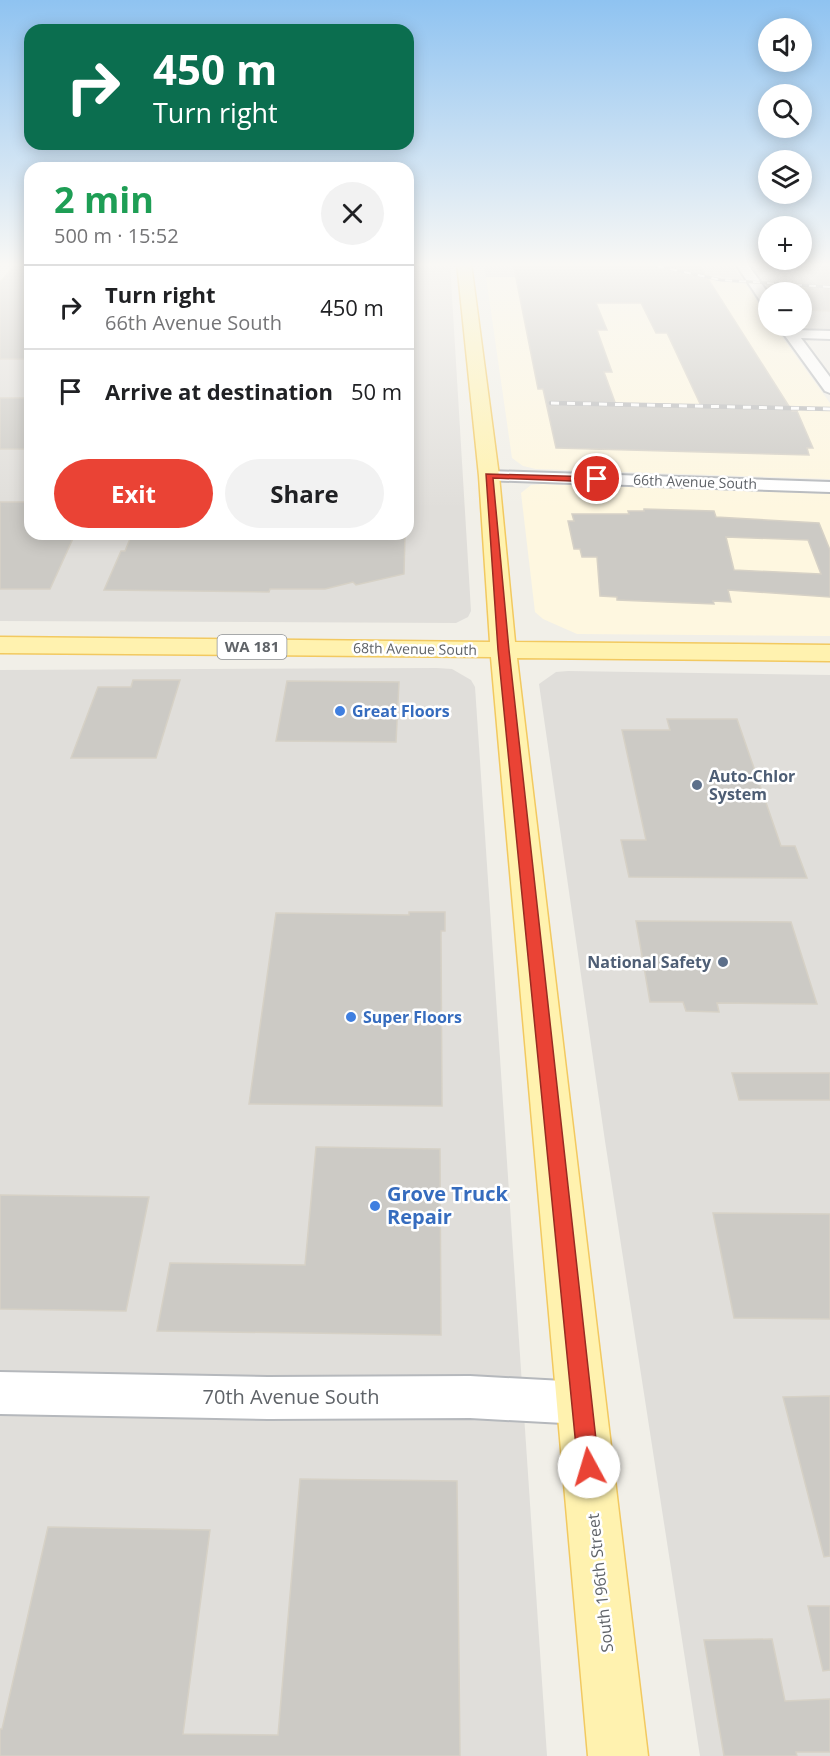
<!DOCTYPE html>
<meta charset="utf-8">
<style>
:root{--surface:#fff;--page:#f2f2f2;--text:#202124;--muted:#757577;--line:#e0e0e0;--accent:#ea4335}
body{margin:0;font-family:"Open Sans",sans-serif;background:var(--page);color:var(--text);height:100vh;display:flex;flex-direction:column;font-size:22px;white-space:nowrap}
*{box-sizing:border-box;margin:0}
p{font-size:20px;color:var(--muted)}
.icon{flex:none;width:33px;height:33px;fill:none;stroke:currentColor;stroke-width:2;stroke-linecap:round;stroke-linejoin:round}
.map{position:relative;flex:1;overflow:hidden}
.details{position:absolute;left:24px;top:162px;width:390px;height:378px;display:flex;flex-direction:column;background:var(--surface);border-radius:18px;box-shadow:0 3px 15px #0003}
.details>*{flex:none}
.hud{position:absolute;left:24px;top:24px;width:390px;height:126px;border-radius:18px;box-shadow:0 3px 15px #0003;background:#0b6e4f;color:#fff;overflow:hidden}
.fabs{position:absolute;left:758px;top:18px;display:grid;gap:12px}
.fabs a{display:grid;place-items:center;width:54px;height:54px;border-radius:50%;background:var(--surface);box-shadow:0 3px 15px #0003;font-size:30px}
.pin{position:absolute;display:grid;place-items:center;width:51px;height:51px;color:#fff;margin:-26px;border:3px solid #fff;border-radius:50%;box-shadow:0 2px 6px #0007}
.me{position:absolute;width:66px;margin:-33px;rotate:354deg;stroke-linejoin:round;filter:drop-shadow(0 0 4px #0008)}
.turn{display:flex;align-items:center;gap:21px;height:126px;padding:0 30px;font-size:27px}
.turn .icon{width:78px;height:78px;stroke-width:2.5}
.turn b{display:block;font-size:42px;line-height:51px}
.round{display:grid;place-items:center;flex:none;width:63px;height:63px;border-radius:32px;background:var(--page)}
.summary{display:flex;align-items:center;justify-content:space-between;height:102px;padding:0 30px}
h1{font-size:36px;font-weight:700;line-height:45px;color:#1e9e55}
.action{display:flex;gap:12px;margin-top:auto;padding:12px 30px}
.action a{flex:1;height:69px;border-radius:36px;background:var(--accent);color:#fff;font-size:24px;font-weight:700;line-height:69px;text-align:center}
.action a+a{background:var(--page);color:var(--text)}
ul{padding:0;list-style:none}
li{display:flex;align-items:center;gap:18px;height:84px;padding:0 30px;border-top:2px solid var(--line)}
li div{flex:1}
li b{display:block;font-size:22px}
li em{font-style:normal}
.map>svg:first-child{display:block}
.commercial{fill:#fef7e0}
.industrial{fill:#e0deda}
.building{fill:#cccac5;stroke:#d6d1c6;stroke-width:1.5;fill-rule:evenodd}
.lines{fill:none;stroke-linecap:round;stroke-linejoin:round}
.minor-casing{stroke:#b5b8bc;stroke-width:4}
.major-casing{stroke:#f2c960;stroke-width:3}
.minor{fill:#fff;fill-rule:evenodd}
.major{fill:#fff2af;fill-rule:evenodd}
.rail-far1-casing{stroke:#b6b7b8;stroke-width:3}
.rail-casing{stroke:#b6b7b8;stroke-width:4.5}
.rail-far1{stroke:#fff;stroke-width:2;stroke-dasharray:7;stroke-linecap:butt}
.rail{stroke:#fff;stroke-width:3;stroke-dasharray:8;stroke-linecap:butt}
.route{fill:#ea4335;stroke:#982c22;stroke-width:1.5}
.shop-dot{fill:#3f7fe0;stroke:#fff;stroke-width:2}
.service-dot{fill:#5c6f8a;stroke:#fff;stroke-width:2}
.labels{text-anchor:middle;stroke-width:5;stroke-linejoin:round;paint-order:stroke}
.far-street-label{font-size:14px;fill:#5f6368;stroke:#fff}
.shield{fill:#fff;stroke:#8f9295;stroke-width:1.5}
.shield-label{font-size:15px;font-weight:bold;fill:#5f6368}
.shop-label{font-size:16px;font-weight:bold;fill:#366cbe;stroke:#fff;text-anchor:start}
.service-label{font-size:16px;font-weight:bold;fill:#4e5e75;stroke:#fff;text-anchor:start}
.street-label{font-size:16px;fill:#5f6368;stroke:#fff}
.near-shop-label{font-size:20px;font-weight:bold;fill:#366cbe;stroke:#fff;text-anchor:start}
.near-street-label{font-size:20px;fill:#5f6368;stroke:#fff}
</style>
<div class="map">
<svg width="830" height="1756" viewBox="0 0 830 1756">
<rect width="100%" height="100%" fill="#f1efe8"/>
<g class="commercial">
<path d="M486,277H687L745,284L768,316V326H774L830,403V479L536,469L523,466L512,458Z"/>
<path d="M544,484L830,494V636L577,634L543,619L535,612L521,493L531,485Z"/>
</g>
<g class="industrial">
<path d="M408,263H450L471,611L468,617L456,623L0,621V315H30V534H408Z"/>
<path d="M483,263H731L742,280L716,276L486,277Z"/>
<path d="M748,263H830V332L798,326H801V292H771Z"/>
<path d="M437,668L452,669L471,680L475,687L547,1756H0V670Z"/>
<path d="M568,671L830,675V1756H700L605,1141L539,684L556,672Z"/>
</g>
<g class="building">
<path d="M17,263H30V359H0V282Z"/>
<path d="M513,263H698L792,411H797L813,448H807L809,455L556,448L543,389H538ZM596,303H641L656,333H667L702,408L616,405L604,372H612L597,330H607Z"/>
<path d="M791,263H830V311L806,310L801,301V292H796L795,289H805Z"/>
<rect x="0" y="398" width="30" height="51"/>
<path d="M0,502H30V534H75L50,589H0Z"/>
<path d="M644,509L714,511L716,517L819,523L830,550V597L728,590L731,602L713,601L714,604L617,600V597L600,596L597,557H582L580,549H574L568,521H574L572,514H629L628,511H644ZM726,537L808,540L821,574L734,570Z"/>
<path d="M132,534H405L404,574L356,585L353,582L325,589H270L269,592L104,590L121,551H125Z"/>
<path d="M133,680H180L156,758H71L98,687H131Z"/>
<path d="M287,681L399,682L396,742L276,741Z"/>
<path d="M667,719H737L781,846H795L807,878L629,877L621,840H646L622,730H670Z"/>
<path d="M409,912H445V931H441L442,1106L249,1104L276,913L409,915Z"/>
<path d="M636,921L791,922L817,1004L717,1003L719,1012L686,1011L683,1002H650Z"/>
<path d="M732,1073H830V1100H739Z"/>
<path d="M316,1147L440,1149L441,1335L157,1331L170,1263L305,1265Z"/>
<path d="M0,1195L149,1197L126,1311L0,1309Z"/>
<path d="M713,1213L830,1214V1319L734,1318Z"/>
<path d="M830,1396V1556L824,1557L783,1397Z"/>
<path d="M300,1479L457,1481L460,1756H0V1729H2L48,1527L210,1530L183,1734L278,1735Z"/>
<path d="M808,1606H830V1670L823,1671Z"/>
<path d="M772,1639L785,1701L830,1699V1752H796L797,1756H724L704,1640Z"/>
</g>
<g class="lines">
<g class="minor-casing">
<g id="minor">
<path d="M735,263H747L768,293V306L763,305Z"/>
<path d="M778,326H792L795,330L830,331V339L801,338L830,377V393L825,391Z"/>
<path d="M489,471L830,482V492L483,480L480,476Z"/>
<path d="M0,1372L268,1377L470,1376L582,1382L597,1388L603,1403L597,1418L582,1424L470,1418L268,1419L0,1414Z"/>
</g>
</g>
<g class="major-casing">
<path id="major" d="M457,263H471L499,476L515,642L830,645V661L517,658L648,1756H588L491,657L0,653V637L490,642L479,476Z"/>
</g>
<use href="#minor" class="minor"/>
<use href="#major" class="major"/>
<g class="rail-far1-casing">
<path id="rail-far1" d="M643,263L721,280L830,287"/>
</g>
<g class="rail-casing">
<path id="rail" d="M551,403L830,409"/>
</g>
<use href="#rail-far1" class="rail-far1"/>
<use href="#rail" class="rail"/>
</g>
<linearGradient id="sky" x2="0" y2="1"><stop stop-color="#8fc3f1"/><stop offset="0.52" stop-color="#f9f8f5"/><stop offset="1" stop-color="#f9f8f5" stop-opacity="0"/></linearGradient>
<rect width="830" height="509" fill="url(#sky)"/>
<path class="route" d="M486,474L597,477L601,479L597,482L493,478L509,650L599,1467L596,1475L589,1478L581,1475L578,1467L498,650Z"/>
<g class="shop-dot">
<circle cx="340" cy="711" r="6"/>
<circle cx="351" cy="1017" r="6"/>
<circle cx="375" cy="1206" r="6"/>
</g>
<g class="service-dot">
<circle cx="697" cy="785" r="6"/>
<circle cx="723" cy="962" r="6"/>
</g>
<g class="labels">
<g class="far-street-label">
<text transform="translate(695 482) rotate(2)" y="5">66th Avenue South</text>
<text transform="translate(415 649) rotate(1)" y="5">68th Avenue South</text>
</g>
<rect class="shield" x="217.5" y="635" width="69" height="24" rx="4.5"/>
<g class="shield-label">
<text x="252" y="652">WA 181</text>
</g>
<g class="shop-label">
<text x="352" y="717">Great Floors</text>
<text x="363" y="1023">Super Floors</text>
</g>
<g class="service-label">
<text x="709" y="782">Auto-Chlor<tspan x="709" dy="18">System</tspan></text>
<text x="711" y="968" text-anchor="end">National Safety</text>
</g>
<g class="street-label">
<text transform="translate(600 1583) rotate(-96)" y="6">South 196th Street</text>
</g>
<g class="near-shop-label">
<text x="387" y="1201">Grove Truck<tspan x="387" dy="23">Repair</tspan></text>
</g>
<g class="near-street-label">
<text x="291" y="1404">70th Avenue South</text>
</g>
</g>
</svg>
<div class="fabs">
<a><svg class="icon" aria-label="sound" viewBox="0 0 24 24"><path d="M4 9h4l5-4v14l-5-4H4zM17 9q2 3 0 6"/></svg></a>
<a><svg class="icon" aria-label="search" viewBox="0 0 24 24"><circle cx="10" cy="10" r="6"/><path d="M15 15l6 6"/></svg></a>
<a><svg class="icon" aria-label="layers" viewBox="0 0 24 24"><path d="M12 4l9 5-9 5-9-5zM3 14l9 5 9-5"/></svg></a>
<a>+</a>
<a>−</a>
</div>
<div class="pin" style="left:597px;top:479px;background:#d93025"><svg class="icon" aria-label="arrive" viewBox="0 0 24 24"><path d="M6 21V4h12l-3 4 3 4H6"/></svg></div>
<svg class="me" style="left:589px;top:1467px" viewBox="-20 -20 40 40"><circle r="19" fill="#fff"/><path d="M0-13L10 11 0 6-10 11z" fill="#ea4335"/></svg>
<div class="hud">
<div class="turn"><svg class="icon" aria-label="right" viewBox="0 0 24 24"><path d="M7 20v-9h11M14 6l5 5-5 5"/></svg><div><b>450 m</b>Turn right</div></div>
</div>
<section class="details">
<div class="summary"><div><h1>2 min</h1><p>500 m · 15:52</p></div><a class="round"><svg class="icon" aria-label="close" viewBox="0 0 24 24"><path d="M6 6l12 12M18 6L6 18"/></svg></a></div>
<ul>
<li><svg class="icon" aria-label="right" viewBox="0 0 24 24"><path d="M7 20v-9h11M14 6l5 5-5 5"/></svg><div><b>Turn right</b><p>66th Avenue South</p></div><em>450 m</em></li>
<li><svg class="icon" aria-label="arrive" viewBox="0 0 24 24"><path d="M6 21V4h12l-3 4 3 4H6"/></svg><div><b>Arrive at destination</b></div><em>50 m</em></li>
</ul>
<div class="action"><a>Exit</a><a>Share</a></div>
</section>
</div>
